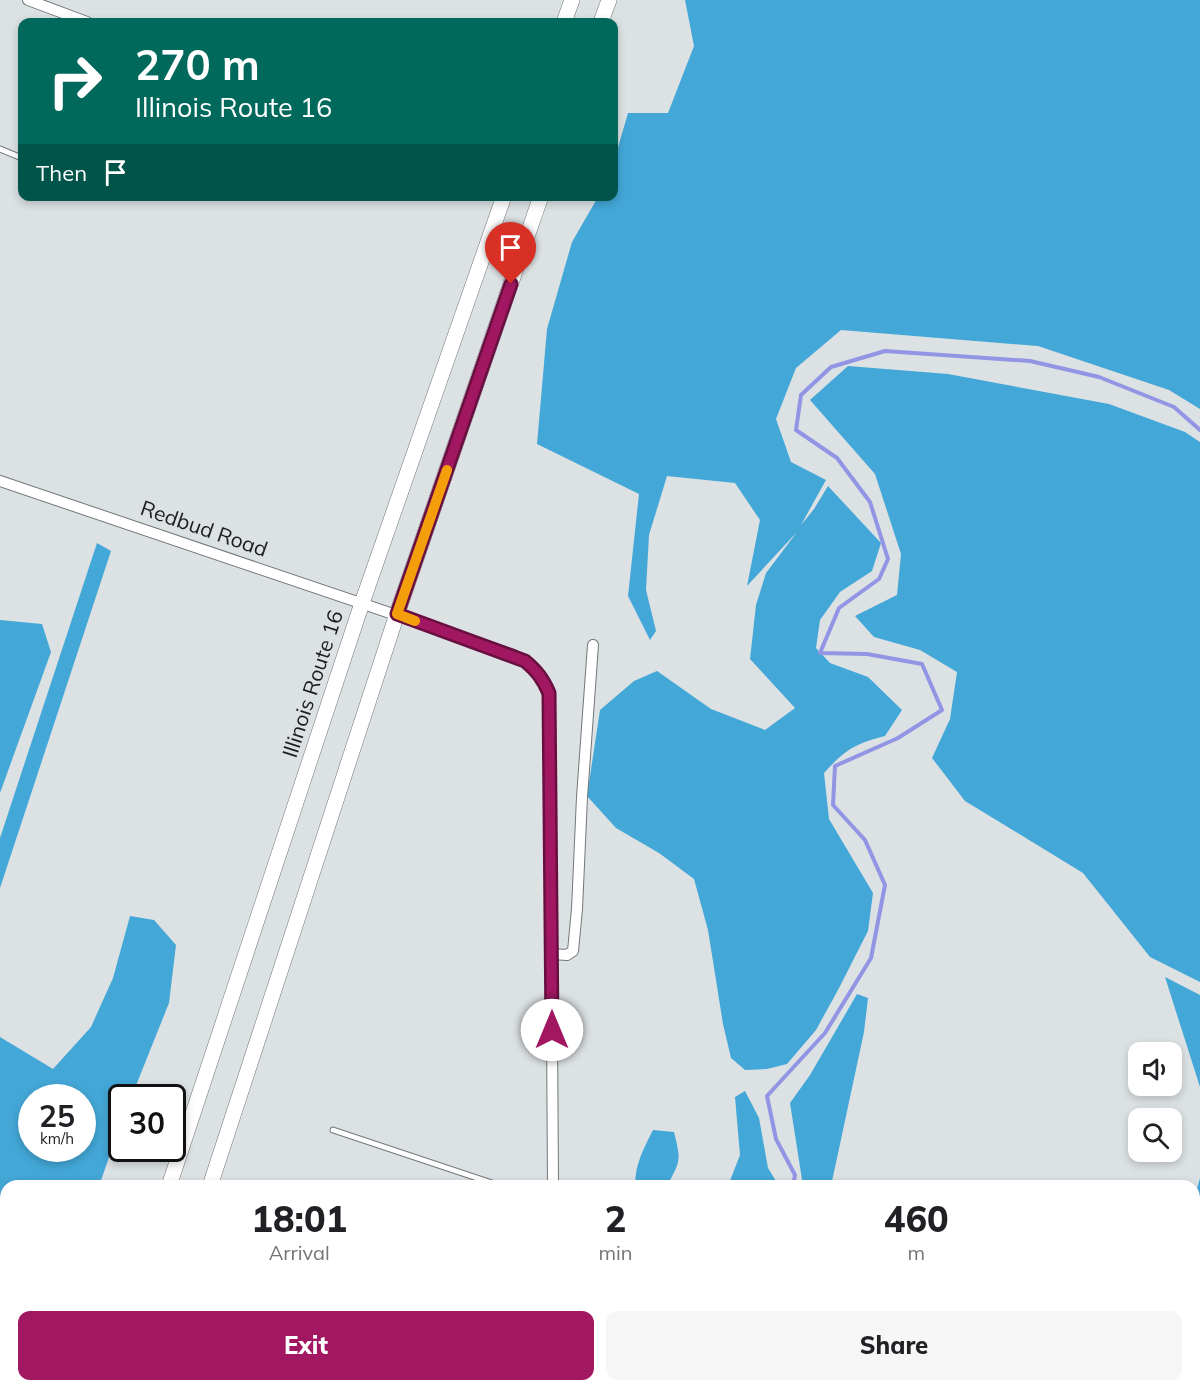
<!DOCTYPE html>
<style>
:root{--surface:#fff;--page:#f6f6f6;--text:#202124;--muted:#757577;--accent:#a11762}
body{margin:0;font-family:Mulish,sans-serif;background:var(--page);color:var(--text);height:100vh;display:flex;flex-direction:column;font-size:22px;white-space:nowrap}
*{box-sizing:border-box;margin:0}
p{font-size:20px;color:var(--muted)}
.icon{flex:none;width:33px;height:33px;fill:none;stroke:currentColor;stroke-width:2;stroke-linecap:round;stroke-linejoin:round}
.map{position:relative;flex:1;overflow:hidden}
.sheet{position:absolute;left:0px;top:1180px;width:1200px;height:212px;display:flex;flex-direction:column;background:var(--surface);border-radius:18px 18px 0 0;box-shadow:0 3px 9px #0003}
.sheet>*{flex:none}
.guide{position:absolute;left:18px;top:18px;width:600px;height:183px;border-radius:12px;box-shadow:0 3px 9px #0003;background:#00695c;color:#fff;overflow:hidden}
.controls{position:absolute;left:1128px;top:1042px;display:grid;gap:12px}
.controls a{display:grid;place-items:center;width:54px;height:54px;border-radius:12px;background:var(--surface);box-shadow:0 3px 9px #0003;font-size:30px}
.speed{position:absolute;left:18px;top:1084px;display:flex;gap:12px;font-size:30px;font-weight:700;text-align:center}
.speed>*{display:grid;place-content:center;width:78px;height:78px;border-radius:50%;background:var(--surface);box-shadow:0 3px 9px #0003;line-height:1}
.speed small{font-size:15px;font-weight:400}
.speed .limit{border:3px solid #111;border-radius:9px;background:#fff;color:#111}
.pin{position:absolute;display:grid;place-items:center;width:51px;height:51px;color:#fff;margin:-62px -26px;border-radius:50% 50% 50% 0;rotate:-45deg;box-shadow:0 0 6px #0007}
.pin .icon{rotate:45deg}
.me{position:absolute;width:66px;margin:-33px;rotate:0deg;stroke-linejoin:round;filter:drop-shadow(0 0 4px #0008)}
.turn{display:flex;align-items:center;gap:21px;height:126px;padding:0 18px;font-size:27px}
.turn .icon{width:78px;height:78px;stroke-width:2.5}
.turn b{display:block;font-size:42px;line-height:51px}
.then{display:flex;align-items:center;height:57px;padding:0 18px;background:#0003;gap:12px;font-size:22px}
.eta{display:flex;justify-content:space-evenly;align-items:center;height:102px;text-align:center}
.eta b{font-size:36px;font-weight:800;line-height:42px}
.action{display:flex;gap:12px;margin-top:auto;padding:12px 18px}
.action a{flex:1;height:69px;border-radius:12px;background:var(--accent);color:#fff;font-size:24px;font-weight:800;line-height:69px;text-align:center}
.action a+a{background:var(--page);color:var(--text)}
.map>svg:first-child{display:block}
.forest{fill:#43a7d7;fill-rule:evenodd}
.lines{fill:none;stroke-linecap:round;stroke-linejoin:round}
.stream{stroke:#9295e4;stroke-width:4}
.service-casing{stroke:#72777a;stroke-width:7}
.minor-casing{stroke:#72777a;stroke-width:12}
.primary-casing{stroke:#72777a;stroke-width:16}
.service{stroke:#fff;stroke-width:5}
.minor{stroke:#fff;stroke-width:10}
.primary{stroke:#fff;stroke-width:15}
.rail-casing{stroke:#65686a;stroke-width:6}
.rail{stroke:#dce1e4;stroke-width:4;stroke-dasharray:11;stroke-linecap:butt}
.route-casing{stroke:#690f40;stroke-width:15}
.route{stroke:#a11762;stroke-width:10}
.slow{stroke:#f59e0b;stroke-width:10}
.labels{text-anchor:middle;stroke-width:4.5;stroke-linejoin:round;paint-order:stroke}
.street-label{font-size:21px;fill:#1b1d1e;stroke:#dce1e4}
</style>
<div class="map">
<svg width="1200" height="1391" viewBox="0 0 1200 1391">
<rect width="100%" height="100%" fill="#dce1e4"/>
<g class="forest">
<path d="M685,0H1200V409L1169,390L1038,346L841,330L796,368L776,419L791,462L826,480L801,525L814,509L828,486L881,543L872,571L840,592L820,620L816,648L830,663L868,677L902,710L885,736C854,744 845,750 824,773L829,819L873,893L868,931L838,990L816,1030L787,1064L767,1069L745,1070L731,1058L723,1024L708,930L694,879L659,853L616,828L587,796L600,710L634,681L657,671L711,709L765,730L795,708L750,659L756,605L766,573L797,532L747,586L760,520L735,483L667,476L649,535L646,590L656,631L650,640L628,596L639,494L537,444L547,329L572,242L598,197L614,196V161L628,113H668L694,46Z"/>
<path d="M848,366L948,374L1109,404L1185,432L1200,442V982L1150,957L1083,873L965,801L932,758L950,719L957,672L920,650L874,637L855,616L897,595L901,554L875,474L810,400Z"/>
<path d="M97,543L111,551L0,888V838Z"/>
<path d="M0,620L42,624L51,652L0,793Z"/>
<path d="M130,916L154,920L176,945L169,1003L131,1098H122L121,1123L99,1186H6V1341L0,1335V1037L53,1069L91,1027L113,978ZM32,1098H82V1149H32Z"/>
<path d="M1165,977L1200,995V1097V1087Z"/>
<path d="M857,994L868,998L864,1032L831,1186H803L790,1103L810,1075Z"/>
<path d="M745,1091L759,1118L768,1168L779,1186H728L740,1155L735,1097Z"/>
<path d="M653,1130L674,1132C681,1161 681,1160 667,1186H636C633,1168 645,1146 653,1130Z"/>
<path d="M1200,1178V1391H1096L1099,1386H1194V1200Z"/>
<path d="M0,1369L6,1375V1386H17L21,1391H0Z"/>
<path d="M182,1386H210L209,1391H181Z"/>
<path d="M241,1386H361L363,1389L369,1391H238Z"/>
<path d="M675,1386H704L702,1391H674Z"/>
<path d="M736,1386H780L777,1391H734Z"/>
</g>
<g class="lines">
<g class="stream">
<path d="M793,1186L795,1175L776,1139L767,1096L825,1033L871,958L885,885L865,840L833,805L835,766L898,738L942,710L922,664L867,654L820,653L839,608L879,579L888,559L870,502L837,458L796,430L801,395L831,367L885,351L1030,361L1099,377L1174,407L1200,430"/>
<path d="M715,1391L717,1386"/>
</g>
<g class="service-casing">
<g id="service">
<path d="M0,149L22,158"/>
<path d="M333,1130L501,1186"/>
</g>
</g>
<g class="minor-casing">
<g id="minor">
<path d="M28,0L87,22"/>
<path d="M0,481L514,655C536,666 547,681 550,706L553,1186"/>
<path d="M552,954L567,955L573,951L577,909L582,797L593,645"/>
<path d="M559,1386L561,1391"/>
</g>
</g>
<g class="primary-casing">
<g id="primary">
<path d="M564,22L572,0"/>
<path d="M601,22L609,0"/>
<path d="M169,1186L362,603L504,196"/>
<path d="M210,1186L397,614L541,196"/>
<path d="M103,1391L105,1386"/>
<path d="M143,1391L144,1386"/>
</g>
</g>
<use href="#service" class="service"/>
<use href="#minor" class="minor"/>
<use href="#primary" class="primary"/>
<g class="rail-casing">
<g id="rail">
<path d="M0,1353L6,1359"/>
<path d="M33,1386L38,1391"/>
</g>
</g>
<use href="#rail" class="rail"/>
</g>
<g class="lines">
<g class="route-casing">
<path id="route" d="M511,284L397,614L525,661C537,671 543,679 549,693L552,1030"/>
</g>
<use href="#route" class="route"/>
<path class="slow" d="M415,621L397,614L447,470"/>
</g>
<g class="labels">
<g class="street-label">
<text transform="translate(204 529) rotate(19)" y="7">Redbud Road</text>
<text transform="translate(313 684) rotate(-72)" y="7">Illinois Route 16</text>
</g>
</g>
</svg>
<div class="controls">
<a><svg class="icon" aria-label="sound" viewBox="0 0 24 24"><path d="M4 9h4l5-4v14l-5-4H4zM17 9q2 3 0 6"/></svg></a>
<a><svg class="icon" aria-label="search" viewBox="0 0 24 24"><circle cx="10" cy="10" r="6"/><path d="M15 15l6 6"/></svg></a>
</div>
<div class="speed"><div>25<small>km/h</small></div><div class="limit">30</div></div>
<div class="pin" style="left:511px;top:284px;background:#d93025"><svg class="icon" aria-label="arrive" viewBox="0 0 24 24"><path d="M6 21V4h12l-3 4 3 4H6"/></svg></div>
<svg class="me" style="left:552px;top:1030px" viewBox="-20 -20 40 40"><circle r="19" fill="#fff"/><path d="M0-13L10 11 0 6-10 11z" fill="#a11762"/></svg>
<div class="guide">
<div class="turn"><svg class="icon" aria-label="right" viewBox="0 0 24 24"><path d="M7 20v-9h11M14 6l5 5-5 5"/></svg><div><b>270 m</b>Illinois Route 16</div></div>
<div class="then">Then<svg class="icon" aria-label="arrive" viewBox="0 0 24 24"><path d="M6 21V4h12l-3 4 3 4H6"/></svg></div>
</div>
<section class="sheet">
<div class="eta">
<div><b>18:01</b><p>Arrival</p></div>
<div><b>2</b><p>min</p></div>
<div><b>460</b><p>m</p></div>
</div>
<div class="action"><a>Exit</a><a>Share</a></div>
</section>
</div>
